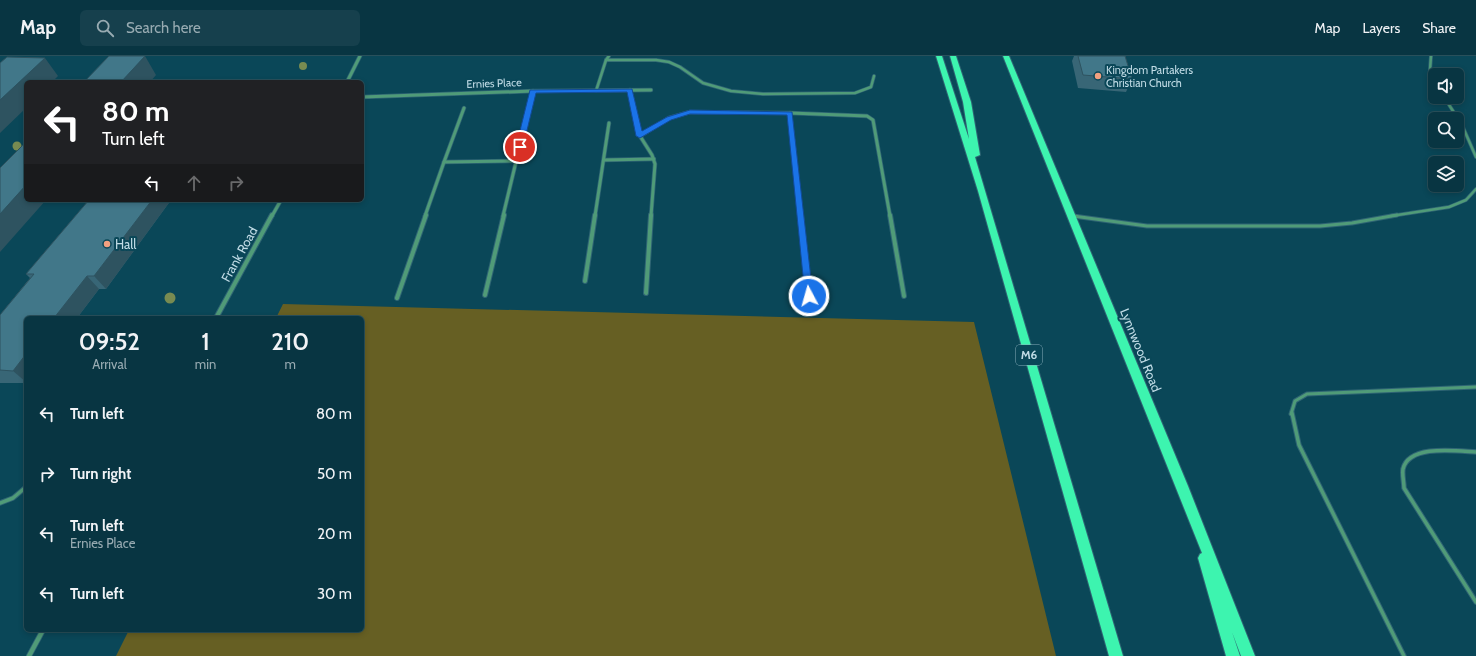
<!DOCTYPE html>
<style>
:root{--surface:#083542;--page:#16404d;--text:#f1f3f6;--muted:#98abb2;--line:#29505b}
body{margin:0;font-family:Cabin,sans-serif;background:var(--page);color:var(--text);height:100vh;display:flex;flex-direction:column;font-size:15px;white-space:nowrap}
*{box-sizing:border-box;margin:0}
p{font-size:13px;color:var(--muted)}
.icon{flex:none;width:22px;height:22px;fill:none;stroke:currentColor;stroke-width:2;stroke-linecap:round;stroke-linejoin:round}
.map{position:relative;flex:1;overflow:hidden}
.sheet{position:absolute;left:24px;top:260px;width:340px;height:316px;display:flex;flex-direction:column;background:var(--surface);border-radius:6px;box-shadow:0 2px 6px #0003,0 0 0 1px var(--line)}
.sheet>*{flex:none}
.hud{position:absolute;left:24px;top:24px;width:340px;height:122px;border-radius:6px;box-shadow:0 2px 6px #0003,0 0 0 1px var(--line);background:#202124;color:#fff;overflow:hidden}
.buttons{position:absolute;left:1428px;top:12px;display:grid;gap:8px}
.buttons a{display:grid;place-items:center;width:36px;height:36px;border-radius:6px;background:var(--surface);box-shadow:0 2px 6px #0003,0 0 0 1px var(--line);font-size:20px}
.pin{position:absolute;display:grid;place-items:center;width:34px;height:34px;color:#fff;margin:-17px;border:2px solid #fff;border-radius:50%;box-shadow:0 1px 4px #0007}
.me{position:absolute;width:44px;margin:-22px;rotate:354deg;stroke-linejoin:round;filter:drop-shadow(0 0 3px #0008)}
.turn{display:flex;align-items:center;gap:14px;height:84px;padding:0 12px;font-size:18px}
.turn .icon{width:52px;height:52px;stroke-width:2.5}
.turn b{display:block;font-size:28px;line-height:34px}
.lanes{display:flex;align-items:center;height:38px;padding:0 12px;background:#0003;justify-content:center;gap:20px;direction:ltr}
.lanes .off{opacity:.35}
.eta{display:flex;justify-content:space-evenly;align-items:center;height:68px;text-align:center}
.eta b{font-size:24px;font-weight:600;line-height:28px}
ul{padding:0;list-style:none}
li{display:flex;align-items:center;gap:12px;height:60px;padding:0 12px}
li div{flex:1}
li b{display:block;font-size:15px}
li em{font-style:normal}
header{display:flex;align-items:center;gap:24px;box-sizing:border-box;height:56px;padding:0 20px;background:var(--surface);border-bottom:1px solid var(--line)}
header strong{font-size:19px}
nav{display:flex;gap:22px;margin-inline-start:auto;font-size:14px}
.search{width:280px;height:36px;background:var(--page);display:flex;align-items:center;gap:10px;box-sizing:border-box;padding:0 14px;border-radius:6px;color:var(--muted);font-size:15px}
.map>svg:first-child{display:block}
.green{fill:#665f23}
.lines{fill:none;stroke-linecap:round;stroke-linejoin:round}
.lane-far2-casing{stroke:#2f6574;stroke-width:4}
.lane-far1-casing{stroke:#2f6574;stroke-width:5}
.lane-casing{stroke:#2f6574;stroke-width:5.5}
.street-far2-casing{stroke:#2f6574;stroke-width:4.5}
.street-far1-casing{stroke:#2f6574;stroke-width:6}
.street-casing{stroke:#2f6574;stroke-width:6}
.primary-casing{stroke:#2f6574;stroke-width:2}
.lane-far2{stroke:#509b78;stroke-width:2.5}
.lane-far1{stroke:#509b78;stroke-width:3}
.lane{stroke:#509b78;stroke-width:3.5}
.street-far2{stroke:#509b78;stroke-width:3}
.street-far1{stroke:#509b78;stroke-width:4}
.street{stroke:#509b78;stroke-width:4.5}
.primary{fill:#3df4af;fill-rule:evenodd}
.tree{fill:#788b51}
.wall{fill:#386676}
.shaded-wall{fill:#2e5360}
.building{fill:#417789;stroke:#2e5360}
.route{fill:#1a73e8;stroke:#114b97}
.poi-dot{fill:#f2a080;stroke:#0a4758;stroke-width:1.5}
.labels{text-anchor:middle;stroke-width:4;stroke-linejoin:round;paint-order:stroke}
.far-poi-label{font-size:11px;fill:#c1dce6;stroke:#0a4758;text-anchor:start}
.far-street-label{font-size:11px;fill:#c1dce6;stroke:#0a4758}
.shield{fill:#0a4758;stroke:#8aafbb;stroke-width:1}
.shield-label{font-size:12px;font-weight:bold;fill:#c1dce6}
.poi-label{font-size:13px;fill:#c1dce6;stroke:#0a4758;text-anchor:start}
.street-label{font-size:13px;fill:#c1dce6;stroke:#0a4758}
</style>
<header>
<strong>Map</strong>
<div class="search"><svg class="icon" aria-label="search" viewBox="0 0 24 24"><circle cx="10" cy="10" r="6"/><path d="M15 15l6 6"/></svg>Search here</div>
<nav><a>Map</a><a>Layers</a><a>Share</a></nav>
</header>
<div class="map">
<svg width="1476" height="600" viewBox="0 0 1476 600">
<rect width="100%" height="100%" fill="#0a4758"/>
<path class="green" d="M283,248L974,266L1056,600H116L129,574H362V262H276Z"/>
<g class="lines">
<g class="lane-far2-casing">
<g id="lane-far2">
<path d="M609,0L606,4H656L669,6L680,11L703,27L731,35L763,38L855,37L871,31L874,20"/>
<path d="M1431,0L1430,14L1435,24"/>
<path d="M596,35L606,4"/>
<path d="M1444,41L1462,69L1476,101"/>
<path d="M1073,160H1077"/>
<path d="M1391,160L1449,151L1466,144L1476,133"/>
</g>
</g>
<g class="lane-far1-casing">
<g id="lane-far1">
<path d="M1073,160L1147,170H1320L1352,167L1397,159"/>
<path d="M1291,358L1295,345L1307,338L1476,331"/>
</g>
</g>
<g class="lane-casing">
<g id="lane">
<path d="M1292,357L1299,389L1404,600"/>
<path d="M1476,396C1457,395 1409,388 1403,413C1402,419 1404,426 1404,432L1476,546"/>
<path d="M0,447L13,442L26,431"/>
</g>
</g>
<g class="street-far2-casing">
<g id="street-far2">
<path d="M347,26L360,0"/>
<path d="M630,34L640,80L652,99L655,108L651,160"/>
<path d="M362,41L533,35L651,34"/>
<path d="M464,52L444,106L516,105"/>
<path d="M790,57L801,160"/>
<path d="M640,80L669,62L690,56L790,57L867,60L873,64L890,160"/>
<path d="M604,104L654,103"/>
<path d="M272,160L281,144"/>
<path d="M425,160L444,106"/>
<path d="M503,160L533,35"/>
<path d="M595,160L609,67"/>
</g>
</g>
<g class="street-far1-casing">
<g id="street-far1">
<path d="M801,159L809,240"/>
<path d="M890,159L904,240"/>
<path d="M585,225L595,159"/>
<path d="M646,237L651,159"/>
<path d="M485,239L504,159"/>
<path d="M397,242L426,159"/>
<path d="M216,262L272,159"/>
</g>
</g>
<g class="street-casing">
<path id="street" d="M29,600L43,574"/>
</g>
<g class="primary-casing">
<g id="primary">
<path d="M936,0H942L969,83L963,46L950,0H956L971,46L980,99L975,101L1123,600H1109L978,135Z"/>
<path d="M1003,0H1009L1188,430L1255,600H1241L1232,576L1240,600H1226L1198,502L1200,498L1202,497Z"/>
</g>
</g>
<use href="#lane-far2" class="lane-far2"/>
<use href="#lane-far1" class="lane-far1"/>
<use href="#lane" class="lane"/>
<use href="#street-far2" class="street-far2"/>
<use href="#street-far1" class="street-far1"/>
<use href="#street" class="street"/>
<use href="#primary" class="primary"/>
</g>
<g class="tree">
<circle cx="303" cy="10" r="4"/>
<circle cx="17" cy="90" r="4.5"/>
<circle cx="170" cy="242" r="5.5"/>
</g>
<g class="wall">
<path d="M1074,0H1125L1132,23L1126,36L1078,32L1072,5Z"/>
<path d="M89,144H171L106,233H99L77,262H26V327H0V259L30,222L26,218Z"/>
</g>
<g class="shaded-wall">
<path d="M145,0L156,19L150,26H121Z"/>
<path d="M45,2L58,20L52,26H26V52L0,77V44Z"/>
<path d="M26,129V144H46L0,196V158Z"/>
<path d="M152,144H171L106,233L94,220Z"/>
<path d="M87,220L99,233L77,262H54Z"/>
<path d="M26,298V326L13,315Z"/>
</g>
<g class="building">
<path d="M109,0H145L121,26H84Z"/>
<path d="M1078,0H1125L1132,23L1083,19Z"/>
<path d="M7,1L45,2L0,44V7Z"/>
<path d="M26,86V129L0,158V112Z"/>
<path d="M89,144H152L94,220H87L54,262H26V298L13,315L0,314V259L34,218H26Z"/>
</g>
<path class="route" d="M632,33L642,75L667,61L690,54L792,56L813,240L812,243H806L805,240L787,59L690,58L671,64L640,82L636,80L627,36L536,37L523,91L520,93L516,91L530,34Z"/>
<g class="poi-dot">
<circle cx="1098" cy="20" r="4"/>
<circle cx="107" cy="188" r="4"/>
</g>
<g class="labels">
<g class="far-poi-label">
<text x="1106" y="18">Kingdom Partakers<tspan x="1106" dy="13">Christian Church</tspan></text>
</g>
<g class="far-street-label">
<text transform="translate(494 27) rotate(-2)" y="4">Ernies Place</text>
</g>
<rect class="shield" x="1016" y="289" width="26" height="20" rx="3"/>
<g class="shield-label">
<text x="1029" y="303">M6</text>
</g>
<g class="poi-label">
<text x="115" y="193">Hall</text>
</g>
<g class="street-label">
<text transform="translate(239 198) rotate(-61)" y="5">Frank Road</text>
<text transform="translate(1141 294) rotate(68)" y="5">Lynnwood Road</text>
</g>
</g>
</svg>
<div class="buttons">
<a><svg class="icon" aria-label="sound" viewBox="0 0 24 24"><path d="M4 9h4l5-4v14l-5-4H4zM17 9q2 3 0 6"/></svg></a>
<a><svg class="icon" aria-label="search" viewBox="0 0 24 24"><circle cx="10" cy="10" r="6"/><path d="M15 15l6 6"/></svg></a>
<a><svg class="icon" aria-label="layers" viewBox="0 0 24 24"><path d="M12 4l9 5-9 5-9-5zM3 14l9 5 9-5"/></svg></a>
</div>
<div class="pin" style="left:520px;top:91px;background:#d93025"><svg class="icon" aria-label="arrive" viewBox="0 0 24 24"><path d="M6 21V4h12l-3 4 3 4H6"/></svg></div>
<svg class="me" style="left:809px;top:240px" viewBox="-20 -20 40 40"><circle r="17" fill="#1a73e8" stroke="#fff" stroke-width="3"/><path d="M0-11L8 9 0 5-8 9z" fill="#fff"/></svg>
<div class="hud">
<div class="turn"><svg class="icon" aria-label="left" viewBox="0 0 24 24"><path d="M17 20v-9H6M10 6l-5 5 5 5"/></svg><div><b>80 m</b>Turn left</div></div>
<div class="lanes"><svg class="icon" aria-label="left" viewBox="0 0 24 24"><path d="M17 20v-9H6M10 6l-5 5 5 5"/></svg><svg class="icon off" aria-label="ahead" viewBox="0 0 24 24"><path d="M12 20V5M6 11l6-6 6 6"/></svg><svg class="icon off" aria-label="right" viewBox="0 0 24 24"><path d="M7 20v-9h11M14 6l5 5-5 5"/></svg></div>
</div>
<section class="sheet">
<div class="eta">
<div><b>09:52</b><p>Arrival</p></div>
<div><b>1</b><p>min</p></div>
<div><b>210</b><p>m</p></div>
</div>
<ul>
<li><svg class="icon" aria-label="left" viewBox="0 0 24 24"><path d="M17 20v-9H6M10 6l-5 5 5 5"/></svg><div><b>Turn left</b></div><em>80 m</em></li>
<li><svg class="icon" aria-label="right" viewBox="0 0 24 24"><path d="M7 20v-9h11M14 6l5 5-5 5"/></svg><div><b>Turn right</b></div><em>50 m</em></li>
<li><svg class="icon" aria-label="left" viewBox="0 0 24 24"><path d="M17 20v-9H6M10 6l-5 5 5 5"/></svg><div><b>Turn left</b><p>Ernies Place</p></div><em>20 m</em></li>
<li><svg class="icon" aria-label="left" viewBox="0 0 24 24"><path d="M17 20v-9H6M10 6l-5 5 5 5"/></svg><div><b>Turn left</b></div><em>30 m</em></li>
</ul>
</section>
</div>
